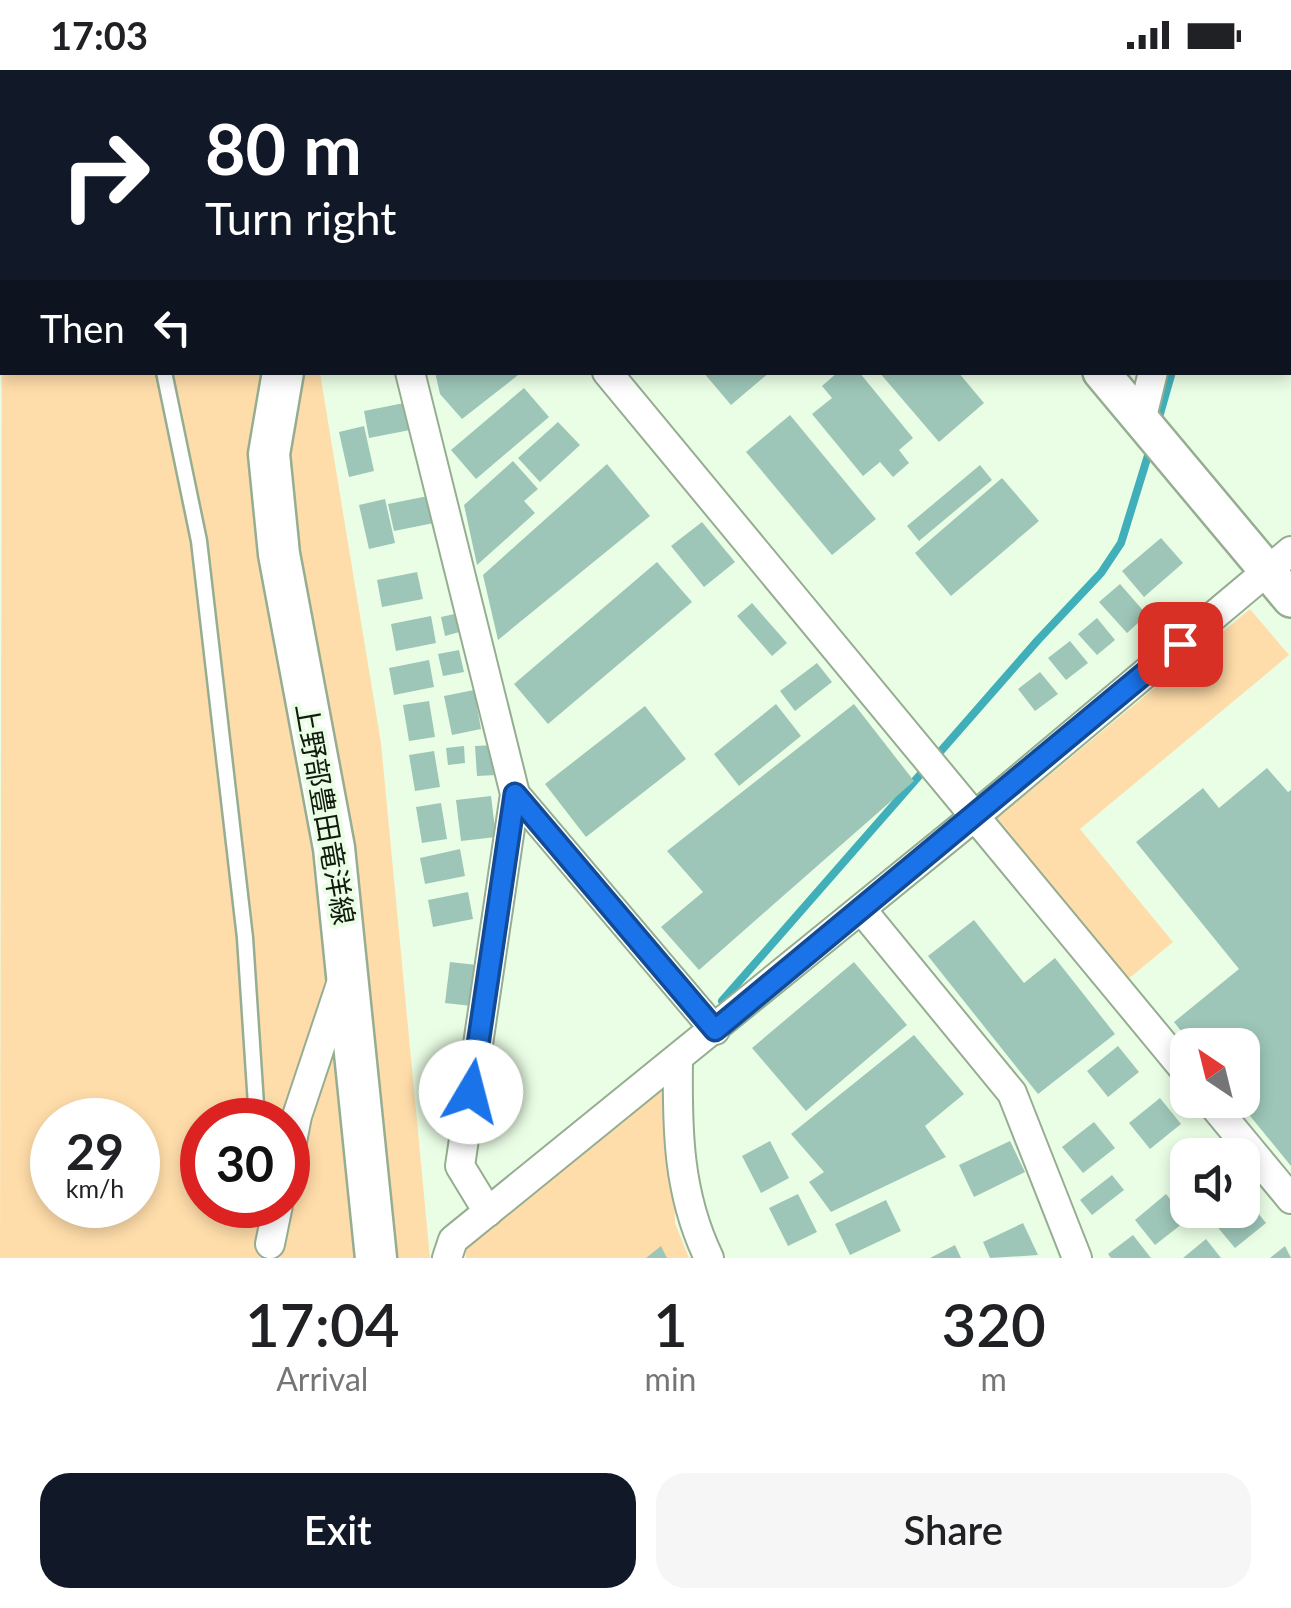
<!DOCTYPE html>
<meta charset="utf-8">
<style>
:root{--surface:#fff;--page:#f6f6f6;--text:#202124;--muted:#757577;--accent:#111827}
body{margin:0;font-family:Lato,"Noto Sans JP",sans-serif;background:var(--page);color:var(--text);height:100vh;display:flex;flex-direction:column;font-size:38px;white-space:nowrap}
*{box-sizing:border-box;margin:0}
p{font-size:32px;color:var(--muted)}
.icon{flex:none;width:55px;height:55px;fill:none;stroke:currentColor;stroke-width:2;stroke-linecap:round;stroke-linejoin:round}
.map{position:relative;height:1188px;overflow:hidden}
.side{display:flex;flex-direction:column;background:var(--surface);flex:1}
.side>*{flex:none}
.banner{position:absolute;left:0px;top:0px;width:1292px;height:305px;box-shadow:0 5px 15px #0003;background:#111827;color:#fff;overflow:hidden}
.needle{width:65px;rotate:325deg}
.controls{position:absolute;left:1170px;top:958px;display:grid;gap:20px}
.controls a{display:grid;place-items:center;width:90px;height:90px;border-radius:20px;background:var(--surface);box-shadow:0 5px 15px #0003;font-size:50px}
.speed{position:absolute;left:30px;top:1028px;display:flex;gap:20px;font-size:50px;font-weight:700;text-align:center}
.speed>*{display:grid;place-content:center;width:130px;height:130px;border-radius:50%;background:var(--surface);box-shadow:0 5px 15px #0003;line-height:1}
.speed small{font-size:25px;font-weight:400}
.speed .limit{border:15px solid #d22;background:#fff;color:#111}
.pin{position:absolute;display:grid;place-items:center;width:85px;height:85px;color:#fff;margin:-42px;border-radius:20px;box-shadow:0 5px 15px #0006}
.me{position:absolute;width:110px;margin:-55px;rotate:8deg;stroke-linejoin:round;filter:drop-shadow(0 0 8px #0008)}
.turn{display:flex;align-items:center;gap:35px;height:210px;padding:0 40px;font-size:45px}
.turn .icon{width:130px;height:130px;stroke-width:2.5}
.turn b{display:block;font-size:70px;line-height:85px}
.then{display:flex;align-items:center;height:95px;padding:0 40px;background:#0003;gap:20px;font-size:38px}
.eta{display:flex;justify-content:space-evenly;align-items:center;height:170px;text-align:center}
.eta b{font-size:60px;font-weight:600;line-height:70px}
.primary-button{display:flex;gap:20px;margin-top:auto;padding:20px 40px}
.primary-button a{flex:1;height:115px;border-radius:30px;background:var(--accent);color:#fff;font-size:40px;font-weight:600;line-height:115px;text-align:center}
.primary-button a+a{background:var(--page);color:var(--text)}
.status{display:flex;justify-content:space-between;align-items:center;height:70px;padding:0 50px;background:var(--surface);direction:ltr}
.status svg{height:28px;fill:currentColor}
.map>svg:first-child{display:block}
.green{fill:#fda;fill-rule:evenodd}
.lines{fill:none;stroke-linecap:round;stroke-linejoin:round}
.stream{stroke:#40afb9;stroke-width:8}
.building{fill:#9dc6b8}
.service-casing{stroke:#95ad91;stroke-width:19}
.minor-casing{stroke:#95ad91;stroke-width:32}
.tertiary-casing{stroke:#95ad91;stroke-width:40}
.secondary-casing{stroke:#95ad91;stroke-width:45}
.motorway-casing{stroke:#95ad91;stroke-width:55}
.service{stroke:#fff;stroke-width:14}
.minor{stroke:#fff;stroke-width:28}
.tertiary{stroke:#fff;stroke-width:35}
.secondary{stroke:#fff;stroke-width:40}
.motorway{stroke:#fff;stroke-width:50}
.route-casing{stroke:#114b97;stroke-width:25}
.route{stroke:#1a73e8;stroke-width:18}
.labels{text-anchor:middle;stroke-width:8;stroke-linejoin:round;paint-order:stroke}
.street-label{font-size:28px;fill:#111a0f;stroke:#eafee5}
</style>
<div class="status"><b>17:03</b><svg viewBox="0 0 49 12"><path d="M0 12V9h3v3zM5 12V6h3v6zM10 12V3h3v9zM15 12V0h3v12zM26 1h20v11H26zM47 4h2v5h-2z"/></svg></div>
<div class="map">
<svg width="1291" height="1188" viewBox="0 0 1291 1188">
<rect width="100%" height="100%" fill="#eafee5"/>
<g class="green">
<path d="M58,0H271V2H59Z"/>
<path d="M2,167V302L320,303L381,673L430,1188H0ZM52,1050H138V1135H52ZM202,1050H288V1135H202Z"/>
<path d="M1250,539L1289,585L1080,759L1173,872L1127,910L994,751Z"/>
<path d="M671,995L675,1153L689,1188H466V1170Z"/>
</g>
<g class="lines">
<g class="stream">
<path d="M1158,351L1172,302"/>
<path d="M722,931L1038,570L1101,503L1121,473L1150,379"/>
</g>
</g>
<g class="building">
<path d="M435,302H522L462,349L440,324Z"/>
<path d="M703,302H770L731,335Z"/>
<path d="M838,302H859L913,368L899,380L909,393L893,407L880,392L863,406L812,344L832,328L822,316Z"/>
<path d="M879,302H958L984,333L939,372Z"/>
<path d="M524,318L549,347L476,409L451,380Z"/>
<path d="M404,333L410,360L369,368L364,341Z"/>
<path d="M790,345L876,449L832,485L746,382Z"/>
<path d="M558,352L580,375L540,412L518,388Z"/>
<path d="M364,356L374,401L349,407L339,362Z"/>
<path d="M513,391L538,419L524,431L535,443L477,495L464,435Z"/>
<path d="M607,394L650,446L498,570L483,505Z"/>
<path d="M980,395L992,410L919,471L907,456Z"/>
<path d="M1002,408L1039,451L951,526L915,483Z"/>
<path d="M428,426L434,453L394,461L388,434Z"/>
<path d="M385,429L395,473L369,479L359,435Z"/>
<path d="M702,452L735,492L704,517L671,476Z"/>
<path d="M1161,468L1183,493L1144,527L1122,501Z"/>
<path d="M657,492L692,532L548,654L514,614Z"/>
<path d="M417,502L423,529L382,537L377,510Z"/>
<path d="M1120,514L1147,545L1127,563L1099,532Z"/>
<path d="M752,533L787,573L772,586L737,546Z"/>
<path d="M459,543L463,561L445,566L441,547Z"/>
<path d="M431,546L436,573L396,581L391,554Z"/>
<path d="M1097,548L1115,570L1097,585L1078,564Z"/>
<path d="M1070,571L1088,593L1066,610L1048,588Z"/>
<path d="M459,580L464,602L443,606L438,584Z"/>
<path d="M429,590L434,617L394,625L389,598Z"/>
<path d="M817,593L832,612L795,641L780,621Z"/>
<path d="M1040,602L1058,624L1035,641L1018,619Z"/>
<path d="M474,620L481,659L452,665L444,626Z"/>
<path d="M429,631L435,667L409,671L403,635Z"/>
<path d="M776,634L801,666L739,716L714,684Z"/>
<path d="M854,634L914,711L699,900L661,857L703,822L667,781Z"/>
<path d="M645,636L686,689L586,767L545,714Z"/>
<path d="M496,675L497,705L477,706L475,676Z"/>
<path d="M464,676L465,693L448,695L446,678Z"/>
<path d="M434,681L440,717L415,721L409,685Z"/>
<path d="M1267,698L1288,722L1291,720V1096L1237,1030H1242V975H1192L1174,952L1239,899L1136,772L1203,718L1219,738Z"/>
<path d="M491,726L496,767L461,771L456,730Z"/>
<path d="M441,733L447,769L422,773L416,737Z"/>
<path d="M460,779L465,806L425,814L420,788Z"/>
<path d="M468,822L473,849L433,857L428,830Z"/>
<path d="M974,850L1024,913L1055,888L1115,964L1038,1024L928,886Z"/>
<path d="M450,892L477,895L472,936L445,933Z"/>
<path d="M854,892L907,955L806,1041L752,978Z"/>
<path d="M914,965L964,1024L925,1056L946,1087L831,1142L809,1112L824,1102L791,1064Z"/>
<path d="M1118,976L1139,1002L1108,1027L1087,1001Z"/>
<path d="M1160,1028L1181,1054L1150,1079L1129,1053Z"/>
<path d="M1094,1052L1115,1078L1083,1103L1062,1077Z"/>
<path d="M770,1071L789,1108L761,1123L742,1086Z"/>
<path d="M1010,1071L1025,1102L974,1127L959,1095Z"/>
<path d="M1188,1090V1120L1173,1102Z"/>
<path d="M1112,1105L1124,1120L1092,1145L1080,1130Z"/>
<path d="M798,1124L817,1162L788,1176L769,1138Z"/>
<path d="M1166,1124L1187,1150L1155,1175L1135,1150Z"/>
<path d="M1245,1127L1266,1153L1235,1178L1214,1153L1230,1140H1242Z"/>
<path d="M886,1130L901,1161L850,1185L835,1154Z"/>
<path d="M1023,1153L1038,1185L990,1188L983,1172Z"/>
<path d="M1133,1165L1151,1188H1111L1108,1184Z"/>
<path d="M1206,1169L1221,1188H1183Z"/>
<path d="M955,1175L961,1188H930Z"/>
<path d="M661,1176L667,1188H646Z"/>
<path d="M1285,1176L1291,1188H1270Z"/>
</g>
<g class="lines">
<g class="service-casing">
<path id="service" d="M164,302L199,471L245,868L257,1050"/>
</g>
<g class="minor-casing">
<g id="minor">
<path d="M336,0V2"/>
<path d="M357,0L359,2"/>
<path d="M1230,0L1232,2"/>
<path d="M1290,69L1291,71"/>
<path d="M410,302L515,724L460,1096L488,1142"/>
<path d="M607,302L1188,1004"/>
<path d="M1141,351L1153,302"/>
<path d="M515,724L715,960"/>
<path d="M861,839L1012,1023L1077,1188"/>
<path d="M678,990C677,1060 678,1124 709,1188"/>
<path d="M1209,1030L1291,1129"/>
<path d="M288,1092L297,1046L342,911"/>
<path d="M270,1174L278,1135"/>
<path d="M447,1188L453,1170L974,747L1291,481"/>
</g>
</g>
<g class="tertiary-casing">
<g id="tertiary">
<path d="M846,0L848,2"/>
<path d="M1101,302L1291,529"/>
</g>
</g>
<g class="secondary-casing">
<g id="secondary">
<path d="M273,0L274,2"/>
<path d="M283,302L269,384L279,484L334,778L376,1188"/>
</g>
</g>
<g class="motorway-casing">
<g id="motorway">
<path d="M41,2L45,0"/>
<path d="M0,26L2,24"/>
</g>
</g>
<use href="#service" class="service"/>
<use href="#minor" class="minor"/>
<use href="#tertiary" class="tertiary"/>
<use href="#secondary" class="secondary"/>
<use href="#motorway" class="motorway"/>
</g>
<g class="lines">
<g class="route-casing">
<path id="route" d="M471,1022L515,724L715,960L1180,574"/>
</g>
<use href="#route" class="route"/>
</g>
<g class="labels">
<g class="street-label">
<text transform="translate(325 744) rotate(80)" y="10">上野部豊田竜洋線</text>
</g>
</g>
</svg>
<div class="controls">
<a><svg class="needle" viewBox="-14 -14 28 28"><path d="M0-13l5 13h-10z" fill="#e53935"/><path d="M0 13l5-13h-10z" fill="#757577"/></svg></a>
<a><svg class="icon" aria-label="sound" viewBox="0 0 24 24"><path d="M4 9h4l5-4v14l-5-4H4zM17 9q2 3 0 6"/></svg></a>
</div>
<div class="speed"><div>29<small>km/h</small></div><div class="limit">30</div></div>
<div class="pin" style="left:1180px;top:574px;background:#d93025"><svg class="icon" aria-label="arrive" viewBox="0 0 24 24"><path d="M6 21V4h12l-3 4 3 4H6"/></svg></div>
<svg class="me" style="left:471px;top:1022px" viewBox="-20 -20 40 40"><circle r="19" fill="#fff"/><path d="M0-13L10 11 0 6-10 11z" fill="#1a73e8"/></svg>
<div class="banner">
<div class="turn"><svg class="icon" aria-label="right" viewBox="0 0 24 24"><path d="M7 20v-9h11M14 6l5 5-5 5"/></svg><div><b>80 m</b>Turn right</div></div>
<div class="then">Then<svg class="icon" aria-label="left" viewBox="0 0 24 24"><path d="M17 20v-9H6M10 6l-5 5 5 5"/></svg></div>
</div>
</div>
<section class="side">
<div class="eta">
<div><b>17:04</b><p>Arrival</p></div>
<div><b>1</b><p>min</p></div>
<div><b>320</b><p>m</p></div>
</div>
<div class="primary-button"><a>Exit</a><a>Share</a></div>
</section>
